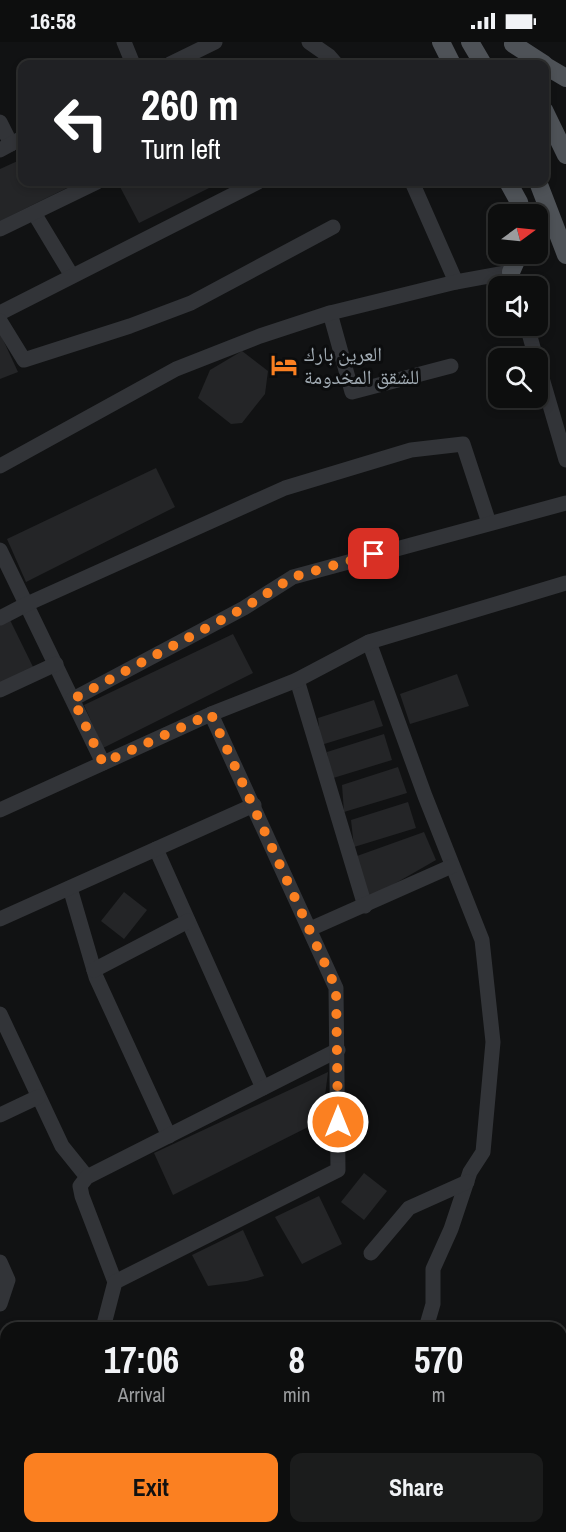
<!DOCTYPE html>
<meta charset="utf-8">
<style>
:root{--surface:#0d0e0e;--page:#1b1c1c;--text:#f1f3f6;--muted:#9a9c9e;--line:#2d2e2e;--accent:#fb8021}
body{margin:0;font-family:"Archivo Narrow","Noto Naskh Arabic",sans-serif;background:var(--page);color:var(--text);height:100vh;display:flex;flex-direction:column;font-size:22px;white-space:nowrap}
*{box-sizing:border-box;margin:0}
p{font-size:20px;color:var(--muted)}
.icon{flex:none;width:33px;height:33px;fill:none;stroke:currentColor;stroke-width:2;stroke-linecap:round;stroke-linejoin:round}
.map{position:relative;flex:1;overflow:hidden}
.drawer{position:absolute;left:0px;top:1280px;width:567px;height:212px;display:flex;flex-direction:column;background:var(--surface);border-radius:18px 18px 0 0;box-shadow:0 3px 9px #0003,0 0 0 2px var(--line)}
.drawer>*{flex:none}
.guide{position:absolute;left:18px;top:18px;width:531px;height:126px;border-radius:12px;box-shadow:0 3px 9px #0003,0 0 0 2px var(--line);background:#202124;color:#fff;overflow:hidden}
.needle{width:39px;rotate:75deg}
.buttons{position:absolute;left:488px;top:162px;display:grid;gap:12px}
.buttons a{display:grid;place-items:center;width:60px;height:60px;border-radius:12px;background:var(--surface);box-shadow:0 3px 9px #0003,0 0 0 2px var(--line);font-size:30px}
.pin{position:absolute;display:grid;place-items:center;width:51px;height:51px;color:#fff;margin:-26px;border-radius:12px;box-shadow:0 3px 9px #0006}
.me{position:absolute;width:66px;margin:-33px;rotate:0deg;stroke-linejoin:round;filter:drop-shadow(0 0 4px #0008)}
.turn{display:flex;align-items:center;gap:21px;height:126px;padding:0 24px;font-size:27px}
.turn .icon{width:78px;height:78px;stroke-width:2.5}
.turn b{display:block;font-size:42px;line-height:51px}
.eta{display:flex;justify-content:space-evenly;align-items:center;height:102px;text-align:center}
.eta b{font-size:36px;font-weight:700;line-height:42px}
.button{display:flex;gap:12px;margin-top:auto;padding:12px 24px}
.button a{flex:1;height:69px;border-radius:12px;background:var(--accent);color:#111;font-size:24px;font-weight:700;line-height:69px;text-align:center}
.button a+a{background:var(--page);color:var(--text)}
.status{display:flex;justify-content:space-between;align-items:center;height:42px;padding:0 30px;background:var(--surface);direction:ltr}
.status svg{height:16px;fill:currentColor}
.map>svg:first-child{display:block}
.building{fill:#242527}
.lines{fill:none;stroke-linecap:round;stroke-linejoin:round}
.minor{stroke:#323438;stroke-width:15}
.major{stroke:#4e5257;stroke-width:18}
.route{stroke:#fb8021;stroke-width:10;stroke-dasharray:0 18}
.labels{text-anchor:middle;stroke-width:6;stroke-linejoin:round;paint-order:stroke}
.poi-label{font-size:20px;fill:#a2acb4;stroke:#0c0d0e;text-anchor:start}
</style>
<div class="status"><b>16:58</b><svg viewBox="0 0 49 12"><path d="M0 12V9h3v3zM5 12V6h3v6zM10 12V3h3v9zM15 12V0h3v12zM26 1h20v11H26zM47 4h2v5h-2z"/></svg></div>
<div class="map">
<svg width="566" height="1490" viewBox="0 0 566 1490">
<rect width="100%" height="100%" fill="#111213"/>
<g class="building">
<path d="M22,117V140H79L0,179V127Z"/>
<path d="M122,140H221L139,181L118,141Z"/>
<path d="M0,291L18,330L0,337Z"/>
<path d="M242,309L268,329L265,352L242,381L231,382L198,356L210,328Z"/>
<path d="M156,426L175,465L26,540L7,497Z"/>
<path d="M10,578L35,629L0,642V583Z"/>
<path d="M233,592L253,631L103,706L84,663Z"/>
<path d="M457,632L469,664L410,682L400,652Z"/>
<path d="M374,658L383,684L321,703L318,676Z"/>
<path d="M384,692L392,718L330,737L327,710Z"/>
<path d="M398,725L407,751L344,770L342,743Z"/>
<path d="M408,760L416,786L354,805L351,778Z"/>
<path d="M424,790L436,818L368,857L357,814Z"/>
<path d="M124,850L147,868L124,897L101,879Z"/>
<path d="M328,1030L322,1078L173,1153L154,1111Z"/>
<path d="M364,1131L387,1149L364,1178L341,1160Z"/>
<path d="M319,1154L342,1202L302,1222L275,1175Z"/>
<path d="M243,1188L264,1234L247,1239L208,1244L192,1213Z"/>
<path d="M349,1485H392L395,1490H343Z"/>
<path d="M507,1485H541L538,1490H513Z"/>
</g>
<g class="lines">
<g class="minor">
<path d="M124,0L133,22"/>
<path d="M309,0L329,14L336,22"/>
<path d="M170,22L215,0"/>
<path d="M0,80L11,102"/>
<path d="M0,108L22,96"/>
<path d="M412,140L456,240"/>
<path d="M34,171L72,234"/>
<path d="M0,187L97,140"/>
<path d="M0,271L258,140"/>
<path d="M330,271L352,350L451,324"/>
<path d="M0,279L24,318L130,284L191,261L333,185"/>
<path d="M527,284L536,316"/>
<path d="M537,319L566,418"/>
<path d="M0,424L176,327L260,294L330,271L456,240L511,230L515,244"/>
<path d="M0,508L103,721"/>
<path d="M0,576L27,562L285,446L411,408L463,402L489,481"/>
<path d="M369,600L425,754L482,898L493,1000L483,1110L470,1130L451,1187L433,1227V1262L426,1286"/>
<path d="M297,638L365,864"/>
<path d="M0,648L56,622"/>
<path d="M73,657L244,566L293,535L566,461"/>
<path d="M0,768L211,672L297,638L369,600L566,541"/>
<path d="M156,807L263,1046"/>
<path d="M70,846L96,935L169,1094"/>
<path d="M0,877L254,763"/>
<path d="M310,887L452,824"/>
<path d="M94,928L188,879"/>
<path d="M0,972L62,1104L87,1135"/>
<path d="M0,1073L38,1055"/>
<path d="M371,1211L409,1166L467,1140"/>
<path d="M0,1220L8,1238L0,1262"/>
<path d="M115,1240L82,1154L80,1144L87,1135L338,1008"/>
<path d="M103,1286L115,1240L338,1128L336,946L211,672"/>
<path d="M561,1377L566,1372"/>
<path d="M561,1435L566,1440"/>
<path d="M302,1485L303,1490"/>
<path d="M50,1490L51,1485"/>
<path d="M140,1490L142,1485"/>
<path d="M204,1490L223,1485"/>
<path d="M452,1490L460,1485"/>
</g>
<g class="major">
<path d="M441,0L452,22"/>
<path d="M470,0L483,22"/>
<path d="M513,2L544,22"/>
<path d="M544,23L566,36"/>
<path d="M544,68L566,113"/>
<path d="M508,140L519,160L522,172"/>
<path d="M538,140L566,213"/>
<path d="M511,230L519,212"/>
</g>
</g>
<g class="lines">
<path class="route" d="M338,1080L336,946L211,672L103,721L73,657L244,566L293,535L374,512"/>
</g>
<defs>
<g id="hotel-bare" transform="scale(2.07)"><path d="M-6-4.5h1.5V1H6V5H4.5V3h-9V5H-6ZM-4 0a1.8 1.8 0 1 1 3.6 0ZM.5 0V-2.5h3Q6-2.5 6 0Z" fill="#fb8021" stroke="#0c0d0e" stroke-width="2.5" paint-order="stroke"/></g>
</defs>
<g fill-rule="evenodd">
<use href="#hotel-bare" x="284" y="323"/>
</g>
<g class="labels">
<g class="poi-label">
<text x="304" y="319">العرين بارك<tspan x="304" dy="23">للشقق المخدومة</tspan></text>
</g>
</g>
</svg>
<div class="buttons">
<a><svg class="needle" viewBox="-14 -14 28 28"><path d="M0-13l5 13h-10z" fill="#e53935"/><path d="M0 13l5-13h-10z" fill="#9a9c9e"/></svg></a>
<a><svg class="icon" aria-label="sound" viewBox="0 0 24 24"><path d="M4 9h4l5-4v14l-5-4H4zM17 9q2 3 0 6"/></svg></a>
<a><svg class="icon" aria-label="search" viewBox="0 0 24 24"><circle cx="10" cy="10" r="6"/><path d="M15 15l6 6"/></svg></a>
</div>
<div class="pin" style="left:374px;top:512px;background:#d93025"><svg class="icon" aria-label="arrive" viewBox="0 0 24 24"><path d="M6 21V4h12l-3 4 3 4H6"/></svg></div>
<svg class="me" style="left:338px;top:1080px" viewBox="-20 -20 40 40"><circle r="17" fill="#fb8021" stroke="#fff" stroke-width="3"/><path d="M0-11L8 9 0 5-8 9z" fill="#fff"/></svg>
<div class="guide">
<div class="turn"><svg class="icon" aria-label="left" viewBox="0 0 24 24"><path d="M17 20v-9H6M10 6l-5 5 5 5"/></svg><div><b>260 m</b>Turn left</div></div>
</div>
<section class="drawer">
<div class="eta">
<div><b>17:06</b><p>Arrival</p></div>
<div><b>8</b><p>min</p></div>
<div><b>570</b><p>m</p></div>
</div>
<div class="button"><a>Exit</a><a>Share</a></div>
</section>
</div>
